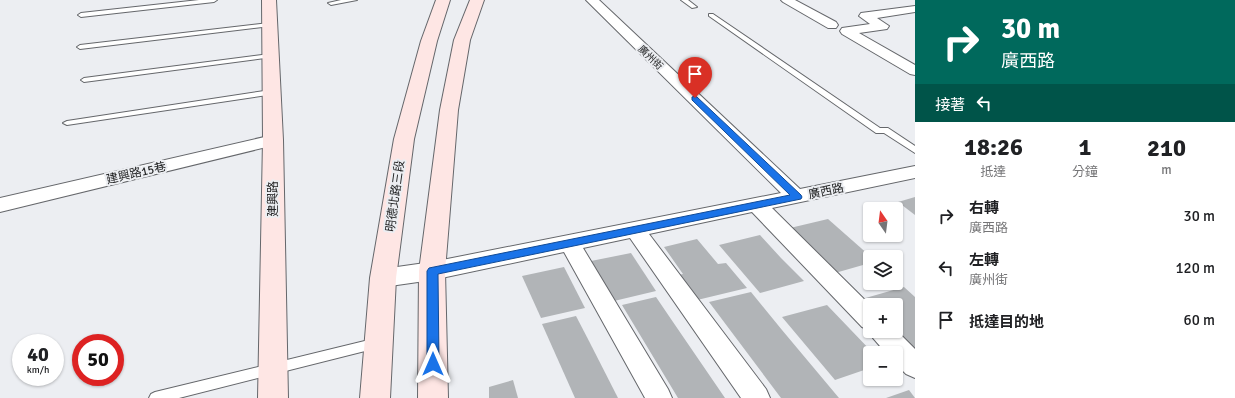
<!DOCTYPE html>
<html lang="zh-TW">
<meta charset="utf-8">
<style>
:root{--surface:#fff;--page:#f6f6f6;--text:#202124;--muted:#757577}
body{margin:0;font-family:Signika,"Noto Sans TC",sans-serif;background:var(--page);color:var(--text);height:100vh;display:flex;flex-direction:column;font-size:15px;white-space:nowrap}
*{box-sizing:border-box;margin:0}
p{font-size:13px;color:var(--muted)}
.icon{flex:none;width:22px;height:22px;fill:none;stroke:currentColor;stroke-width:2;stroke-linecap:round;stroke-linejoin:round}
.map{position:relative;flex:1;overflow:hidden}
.side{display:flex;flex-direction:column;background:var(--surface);width:320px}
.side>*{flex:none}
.top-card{background:#00695c;color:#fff;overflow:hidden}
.needle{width:26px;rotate:346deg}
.fabs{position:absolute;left:863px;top:202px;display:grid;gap:8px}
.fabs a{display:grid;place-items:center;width:40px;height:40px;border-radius:4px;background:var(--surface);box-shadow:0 1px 3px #0004;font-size:20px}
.speed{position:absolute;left:12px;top:334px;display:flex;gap:8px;font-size:20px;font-weight:700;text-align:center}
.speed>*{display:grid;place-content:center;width:52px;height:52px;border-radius:50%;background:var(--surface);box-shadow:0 1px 3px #0004;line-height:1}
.speed small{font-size:10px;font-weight:400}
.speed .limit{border:6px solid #d22;background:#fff;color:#111}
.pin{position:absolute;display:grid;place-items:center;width:34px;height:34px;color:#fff;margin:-41px -17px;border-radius:50% 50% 50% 0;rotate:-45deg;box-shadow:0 0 4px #0007}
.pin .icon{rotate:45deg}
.me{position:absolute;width:44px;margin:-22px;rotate:0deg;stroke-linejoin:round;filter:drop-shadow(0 0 3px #0008)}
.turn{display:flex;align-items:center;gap:14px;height:84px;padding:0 20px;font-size:18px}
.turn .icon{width:52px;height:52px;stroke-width:2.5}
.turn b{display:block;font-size:28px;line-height:34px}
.then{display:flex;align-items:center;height:38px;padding:0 20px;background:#0003;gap:8px;font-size:15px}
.eta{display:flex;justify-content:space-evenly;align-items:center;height:68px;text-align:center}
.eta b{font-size:24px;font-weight:700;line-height:28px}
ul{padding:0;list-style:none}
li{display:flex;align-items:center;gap:12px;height:52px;padding:0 20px}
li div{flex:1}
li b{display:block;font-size:15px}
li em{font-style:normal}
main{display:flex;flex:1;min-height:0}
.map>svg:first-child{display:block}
.building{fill:#b1b4b7}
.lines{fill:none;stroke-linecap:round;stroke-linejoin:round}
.lane-casing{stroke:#65676b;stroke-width:2}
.street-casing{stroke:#65676b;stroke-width:2}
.secondary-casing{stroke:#65676b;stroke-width:2}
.lane{fill:#fff;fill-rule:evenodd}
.street{fill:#fff;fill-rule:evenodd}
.secondary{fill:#fee6e4;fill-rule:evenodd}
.route{fill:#1a73e8;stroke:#114b97}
.labels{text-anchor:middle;stroke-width:4;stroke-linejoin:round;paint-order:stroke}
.far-street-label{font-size:10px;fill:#242526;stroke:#eceef2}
.street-label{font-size:12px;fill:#242526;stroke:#eceef2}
</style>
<main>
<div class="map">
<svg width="915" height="398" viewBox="0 0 915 398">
<rect width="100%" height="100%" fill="#eceef2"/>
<g class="building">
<path d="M915,197V215L898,202Z"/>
<path d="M828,219L870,256V263L835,273L790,228Z"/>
<path d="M760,235L781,258L804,281L760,293L719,245Z"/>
<path d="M697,239L718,264L726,263L747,288L693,301L674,276L683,274L664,247Z"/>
<path d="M631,253L656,291L614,301L591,261Z"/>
<path d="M564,267L585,308L541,318L522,276Z"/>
<path d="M904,287L915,297V351L896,331V305H870V307L862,299Z"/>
<path d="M751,292L782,330L839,398H781L709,302Z"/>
<path d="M656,297L673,322L725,398H678L622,305Z"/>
<path d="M827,305L873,353H870V368L835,380L782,317Z"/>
<path d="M576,316L590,343L618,398H575L542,324Z"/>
<path d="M513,380L518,398H489V387Z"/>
<path d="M909,390L915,398H886Z"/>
</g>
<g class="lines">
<g class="lane-casing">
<g id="lane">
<path d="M199,0H217L214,2L81,17L78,15L81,13Z"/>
<path d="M341,0H357L331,5L328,3Z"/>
<path d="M681,0H688L697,7L692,8Z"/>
<path d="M709,14H713L880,128H888L915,146V153L884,133H876L709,16Z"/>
<path d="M269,23L272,25L271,26L80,49L77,47L80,45Z"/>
<path d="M270,54L273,56L272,57L84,82L81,80L84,78Z"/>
<path d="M271,90L275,92L274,94L67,125L63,123L67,121Z"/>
<path d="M377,338L381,339L383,343L381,347L377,348L179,398H149L151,394L155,392Z"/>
</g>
</g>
<g class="street-casing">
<g id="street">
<path d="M586,0H599L800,189L915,166V178L772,208L870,305V331L896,330L915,349V378L906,374L896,364V353H886L873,338L869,330L862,327L752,212L649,234L766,389L770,398H741L630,238L583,248L668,389L672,398H645L564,252L432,280L383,287L375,284L372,278L375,272L383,269L432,262L781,193Z"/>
<path d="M781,0H795L836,22L838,25L836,28H828L783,2Z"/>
<path d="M915,6V12L877,18L889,26L887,29L859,33L915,65V75L910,74L842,34L840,31L842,28L870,24L859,16L861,13Z"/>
<path d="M273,135L279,136L281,140L279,144L0,212V198Z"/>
</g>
</g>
<g class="secondary-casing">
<g id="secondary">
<path d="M262,0H276L283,140L288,398H258L263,140Z"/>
<path d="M436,0H450L437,41L414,139L396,278L390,398H360L370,278L394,139L421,41Z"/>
<path d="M470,0H484L470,40L458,110L445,271L448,398H418L419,271L440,110L454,40Z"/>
</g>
</g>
<use href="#lane" class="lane"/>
<use href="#street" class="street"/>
<use href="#secondary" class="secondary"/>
</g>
<path class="route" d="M695,96L697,97L801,195L802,197L801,199L438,274L439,364L437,367L433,369L428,367L427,364V271L429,268L790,195L692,100V97Z"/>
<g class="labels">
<g class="far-street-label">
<text transform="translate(651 57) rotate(44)" y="4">廣州街</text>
</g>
<g class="street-label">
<text transform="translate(136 173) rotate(-13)" y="4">建興路15巷</text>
<text transform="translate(826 191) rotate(-12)" y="4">廣西路</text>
<text transform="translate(395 196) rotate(-82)" y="4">明德北路三段</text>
<text transform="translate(273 199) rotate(-90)" y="4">建興路</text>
</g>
</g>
</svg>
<div class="fabs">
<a><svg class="needle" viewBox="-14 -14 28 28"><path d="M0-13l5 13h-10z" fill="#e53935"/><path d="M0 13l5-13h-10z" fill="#757577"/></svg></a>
<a><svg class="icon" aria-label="layers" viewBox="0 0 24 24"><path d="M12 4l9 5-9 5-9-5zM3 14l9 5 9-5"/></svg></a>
<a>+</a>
<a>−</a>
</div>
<div class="speed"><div>40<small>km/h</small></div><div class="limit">50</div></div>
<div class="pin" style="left:695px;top:98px;background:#d93025"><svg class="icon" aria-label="arrive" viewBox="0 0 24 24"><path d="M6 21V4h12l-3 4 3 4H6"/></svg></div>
<svg class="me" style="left:433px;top:364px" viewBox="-20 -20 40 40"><path d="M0-17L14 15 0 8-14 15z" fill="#1a73e8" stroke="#fff" stroke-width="4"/></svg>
</div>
<section class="side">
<div class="top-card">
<div class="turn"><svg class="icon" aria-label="right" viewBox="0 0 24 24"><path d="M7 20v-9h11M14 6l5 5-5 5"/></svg><div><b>30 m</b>廣西路</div></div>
<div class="then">接著<svg class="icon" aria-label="left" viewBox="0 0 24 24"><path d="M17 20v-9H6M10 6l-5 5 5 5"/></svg></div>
</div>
<div class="eta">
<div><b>18:26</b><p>抵達</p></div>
<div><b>1</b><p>分鐘</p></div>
<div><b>210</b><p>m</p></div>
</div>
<ul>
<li><svg class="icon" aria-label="right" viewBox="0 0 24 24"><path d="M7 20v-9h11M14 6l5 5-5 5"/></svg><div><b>右轉</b><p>廣西路</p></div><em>30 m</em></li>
<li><svg class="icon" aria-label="left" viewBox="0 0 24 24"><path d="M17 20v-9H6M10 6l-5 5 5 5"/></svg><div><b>左轉</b><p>廣州街</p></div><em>120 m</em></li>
<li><svg class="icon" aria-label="arrive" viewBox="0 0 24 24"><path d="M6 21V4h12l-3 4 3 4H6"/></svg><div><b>抵達目的地</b></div><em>60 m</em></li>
</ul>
</section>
</main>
